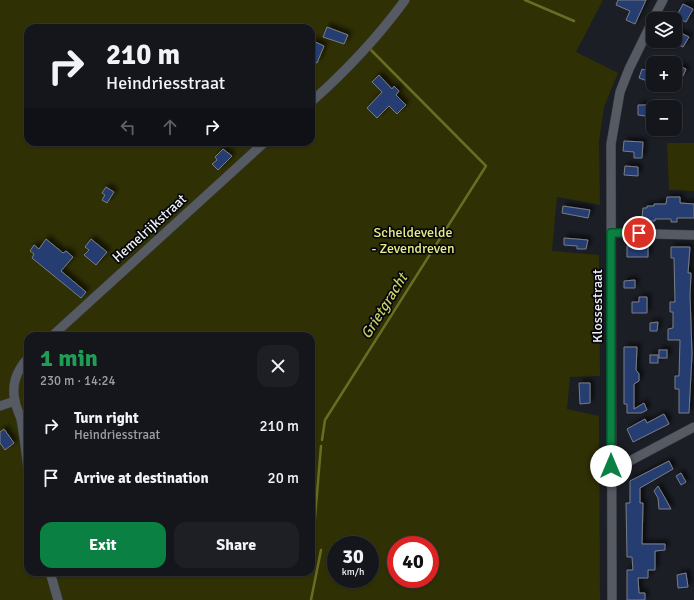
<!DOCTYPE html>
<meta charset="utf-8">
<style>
:root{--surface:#14161c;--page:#1d1f25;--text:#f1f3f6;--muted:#9d9fa3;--line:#33353b;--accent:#0b8043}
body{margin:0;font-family:Signika,sans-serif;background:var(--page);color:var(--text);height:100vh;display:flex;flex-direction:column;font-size:15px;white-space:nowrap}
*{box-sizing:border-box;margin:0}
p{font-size:13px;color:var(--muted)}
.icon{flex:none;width:22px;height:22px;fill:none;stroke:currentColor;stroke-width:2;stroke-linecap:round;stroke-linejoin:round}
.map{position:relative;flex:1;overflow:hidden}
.side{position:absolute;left:24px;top:332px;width:291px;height:244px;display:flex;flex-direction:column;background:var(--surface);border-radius:12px;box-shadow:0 1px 3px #0004,0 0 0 1px var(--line)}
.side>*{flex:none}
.guide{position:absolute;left:24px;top:24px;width:291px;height:122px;border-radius:12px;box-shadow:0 1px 3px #0004,0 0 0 1px var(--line);background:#14161c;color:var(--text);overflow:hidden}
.tools{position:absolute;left:646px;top:12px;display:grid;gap:8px}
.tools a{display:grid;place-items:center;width:36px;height:36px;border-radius:8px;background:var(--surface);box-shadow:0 1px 3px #0004,0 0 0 1px var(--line);font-size:20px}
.speed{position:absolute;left:327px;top:536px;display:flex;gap:8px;font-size:20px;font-weight:700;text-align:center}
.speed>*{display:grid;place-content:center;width:52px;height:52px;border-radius:50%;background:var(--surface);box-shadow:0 1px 3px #0004,0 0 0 1px var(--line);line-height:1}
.speed small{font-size:10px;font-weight:400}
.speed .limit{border:6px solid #d22;background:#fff;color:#111}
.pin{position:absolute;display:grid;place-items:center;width:34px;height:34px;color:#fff;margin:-17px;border:2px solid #fff;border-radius:50%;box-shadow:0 1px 4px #0007}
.me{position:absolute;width:44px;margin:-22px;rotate:0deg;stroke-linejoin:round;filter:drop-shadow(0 0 3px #0008)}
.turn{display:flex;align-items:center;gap:14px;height:84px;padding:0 16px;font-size:18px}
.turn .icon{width:52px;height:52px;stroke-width:2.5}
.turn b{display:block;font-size:28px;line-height:34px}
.lanes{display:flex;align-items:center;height:38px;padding:0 16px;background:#0003;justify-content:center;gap:20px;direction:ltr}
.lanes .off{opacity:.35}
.round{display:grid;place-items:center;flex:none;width:42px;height:42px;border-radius:12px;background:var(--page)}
.overview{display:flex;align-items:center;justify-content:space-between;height:68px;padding:0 16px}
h1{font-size:24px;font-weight:700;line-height:30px;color:#1e9e55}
.action{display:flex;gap:8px;margin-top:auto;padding:8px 16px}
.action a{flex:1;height:46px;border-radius:12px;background:var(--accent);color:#fff;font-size:16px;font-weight:700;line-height:46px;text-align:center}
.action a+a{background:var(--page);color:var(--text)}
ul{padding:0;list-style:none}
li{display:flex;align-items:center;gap:12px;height:52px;padding:0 16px}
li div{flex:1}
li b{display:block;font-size:15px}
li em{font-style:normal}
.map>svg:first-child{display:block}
.green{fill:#2f3004;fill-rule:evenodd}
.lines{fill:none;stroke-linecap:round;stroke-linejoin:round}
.stream{stroke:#696d24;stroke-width:2.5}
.building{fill:#273c71;stroke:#797d85;filter:url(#shadow)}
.minor-casing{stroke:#393b41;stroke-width:10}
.minor{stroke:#565a62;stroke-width:9}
.route-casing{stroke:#07532c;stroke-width:10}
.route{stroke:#0b8043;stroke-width:7}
.labels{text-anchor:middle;stroke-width:3.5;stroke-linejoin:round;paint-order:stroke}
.street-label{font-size:14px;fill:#f0f2f7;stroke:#07080b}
.park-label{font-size:14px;fill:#e5ec87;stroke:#07080b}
.water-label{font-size:15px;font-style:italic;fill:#c6cd68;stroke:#07080b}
</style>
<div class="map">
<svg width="694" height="600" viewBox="0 0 694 600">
<defs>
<filter id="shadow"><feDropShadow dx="3.5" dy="-3.5" stdDeviation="2" flood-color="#0009"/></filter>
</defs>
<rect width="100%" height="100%" fill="#1b1e25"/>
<g class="green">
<path d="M0,0H603L576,52L618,73L604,107L599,142L600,205L557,197L552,251L599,255L600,376L570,377L567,409L599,416L600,600H0ZM28,28H311V142H28ZM28,336H311V572H28ZM336,545H370V579H336ZM396,545H430V579H396Z"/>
<path d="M667,143H694V191L669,190Z"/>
</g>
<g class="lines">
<g class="stream">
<path d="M525,0L574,21"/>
<path d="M322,440L325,420L486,166L370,49L371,48"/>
<path d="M313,541L321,446"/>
<path d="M311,600L321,550"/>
</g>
</g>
<g class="building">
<path d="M618,0H646L635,24L626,20L630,11L616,5Z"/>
<path d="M683,4L693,9L686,22L676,17Z"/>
<path d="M327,27L348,35L344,44L323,37Z"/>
<path d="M675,30L689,37L683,47L675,43Z"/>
<path d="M311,40L324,46L317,63L311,61Z"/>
<path d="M679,66L686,69L683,76L676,73Z"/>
<path d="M642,69L653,73V83L639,78Z"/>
<path d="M379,75L392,89L394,86L399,91L396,95L406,105L397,114L389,106L377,118L367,108L382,92L372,82Z"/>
<path d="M638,105H653L652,117L638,115Z"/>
<path d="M624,141L643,142L642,158H634V152L623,151Z"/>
<path d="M223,149L232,156L218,170L212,164L217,160L215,157Z"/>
<path d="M625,166L638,167V176L624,175Z"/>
<path d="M106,187L114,192L107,203L102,200L105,195L102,193Z"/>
<path d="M667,197H680V203L694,204V218H677V222H671V219H655V221H647V218H642L643,208H647V206H654V204H666Z"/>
<path d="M563,206L590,210L588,218L562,213Z"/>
<path d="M564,238L588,240L586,249H577V246L564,245Z"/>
<path d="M46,239L63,253L66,251L73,257L61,271L86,292L81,298L32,258L34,254L30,251L34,245L39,249Z"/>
<path d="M91,239L107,252L96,265L84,255L89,250L85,247Z"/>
<path d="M627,246L648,247V257H627Z"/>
<path d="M671,247H690L688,273H691L690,296L692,354L689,413H679V389H675V376H679L680,340H668V329L673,328V312H670V302H675L674,258H671Z"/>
<path d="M635,280V288H624V281Z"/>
<path d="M639,297H647V313H632V302H639Z"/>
<path d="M658,322L657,331H650V323Z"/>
<path d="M624,347H637L636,370L639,374V381L634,384V409L644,403L647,410L641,413H627V404H624Z"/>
<rect x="659" y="350" width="8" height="8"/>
<rect x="650" y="355" width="8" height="8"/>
<path d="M579,383H590V403L580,404Z"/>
<path d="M664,414L669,424L633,442L627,429L645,419L647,423Z"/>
<path d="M4,429L14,443L5,450L0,443V432Z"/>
<path d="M669,461L673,469L640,488V503H643L642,544H665V550L655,551V570H648V578H638L639,593H645V600H627V570H633L632,557H627L626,503H630V481Z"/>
<path d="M681,473L686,482L681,485L676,476Z"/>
<path d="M658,486L665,498L671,509H659L658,498L654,491Z"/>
<path d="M686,573L688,587L678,588L677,575Z"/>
</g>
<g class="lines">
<g class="minor-casing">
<g id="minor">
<path d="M653,19L663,0"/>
<path d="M311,102C346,71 378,37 405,0"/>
<path d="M611,233L694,235"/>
<path d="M52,336L265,142"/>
<path d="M28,358C17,370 11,384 15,401C16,407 19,413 21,419C24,435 26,452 28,469"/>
<path d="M0,406L15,401"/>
<path d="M611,466L626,463L694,427"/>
<path d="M50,572L58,600"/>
<path d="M612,600L611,144L620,92L629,69L653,20"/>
</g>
</g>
<use href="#minor" class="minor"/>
</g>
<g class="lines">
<g class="route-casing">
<path id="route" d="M611,466V233H639"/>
</g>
<use href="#route" class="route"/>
</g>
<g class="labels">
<g class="street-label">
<text transform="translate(149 228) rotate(-42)" y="5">Hemelrijkstraat</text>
<text transform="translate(597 306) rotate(-90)" y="5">Klossestraat</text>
</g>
<g class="park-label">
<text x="413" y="237">Scheldevelde<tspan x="413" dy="16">- Zevendreven</tspan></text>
</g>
<g class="water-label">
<text transform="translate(384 306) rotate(-58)" y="5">Grietgracht</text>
</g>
</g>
</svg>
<div class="tools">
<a><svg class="icon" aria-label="layers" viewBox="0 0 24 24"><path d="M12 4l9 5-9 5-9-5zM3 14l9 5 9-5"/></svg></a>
<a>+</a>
<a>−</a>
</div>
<div class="speed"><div>30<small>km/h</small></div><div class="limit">40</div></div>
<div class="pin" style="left:639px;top:233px;background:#d93025"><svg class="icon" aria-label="arrive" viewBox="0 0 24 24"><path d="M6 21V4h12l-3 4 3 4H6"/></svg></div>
<svg class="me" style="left:611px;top:466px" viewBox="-20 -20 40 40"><circle r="19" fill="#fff"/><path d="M0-13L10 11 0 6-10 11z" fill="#0b8043"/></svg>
<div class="guide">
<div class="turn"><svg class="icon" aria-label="right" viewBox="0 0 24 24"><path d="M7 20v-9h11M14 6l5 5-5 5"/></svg><div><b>210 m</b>Heindriesstraat</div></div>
<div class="lanes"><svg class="icon off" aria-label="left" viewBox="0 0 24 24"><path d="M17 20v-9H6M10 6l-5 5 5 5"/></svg><svg class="icon off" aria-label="ahead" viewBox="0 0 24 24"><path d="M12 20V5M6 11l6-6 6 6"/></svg><svg class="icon" aria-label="right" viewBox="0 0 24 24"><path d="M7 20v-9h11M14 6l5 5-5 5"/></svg></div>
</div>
<section class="side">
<div class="overview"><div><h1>1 min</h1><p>230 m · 14:24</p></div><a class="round"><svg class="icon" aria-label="close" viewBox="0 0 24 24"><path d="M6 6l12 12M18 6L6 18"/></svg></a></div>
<ul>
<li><svg class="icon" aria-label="right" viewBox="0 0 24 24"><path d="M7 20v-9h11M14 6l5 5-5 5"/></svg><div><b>Turn right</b><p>Heindriesstraat</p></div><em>210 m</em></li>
<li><svg class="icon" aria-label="arrive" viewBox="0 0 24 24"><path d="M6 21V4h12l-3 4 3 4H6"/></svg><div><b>Arrive at destination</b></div><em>20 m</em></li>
</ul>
<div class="action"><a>Exit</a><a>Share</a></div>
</section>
</div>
